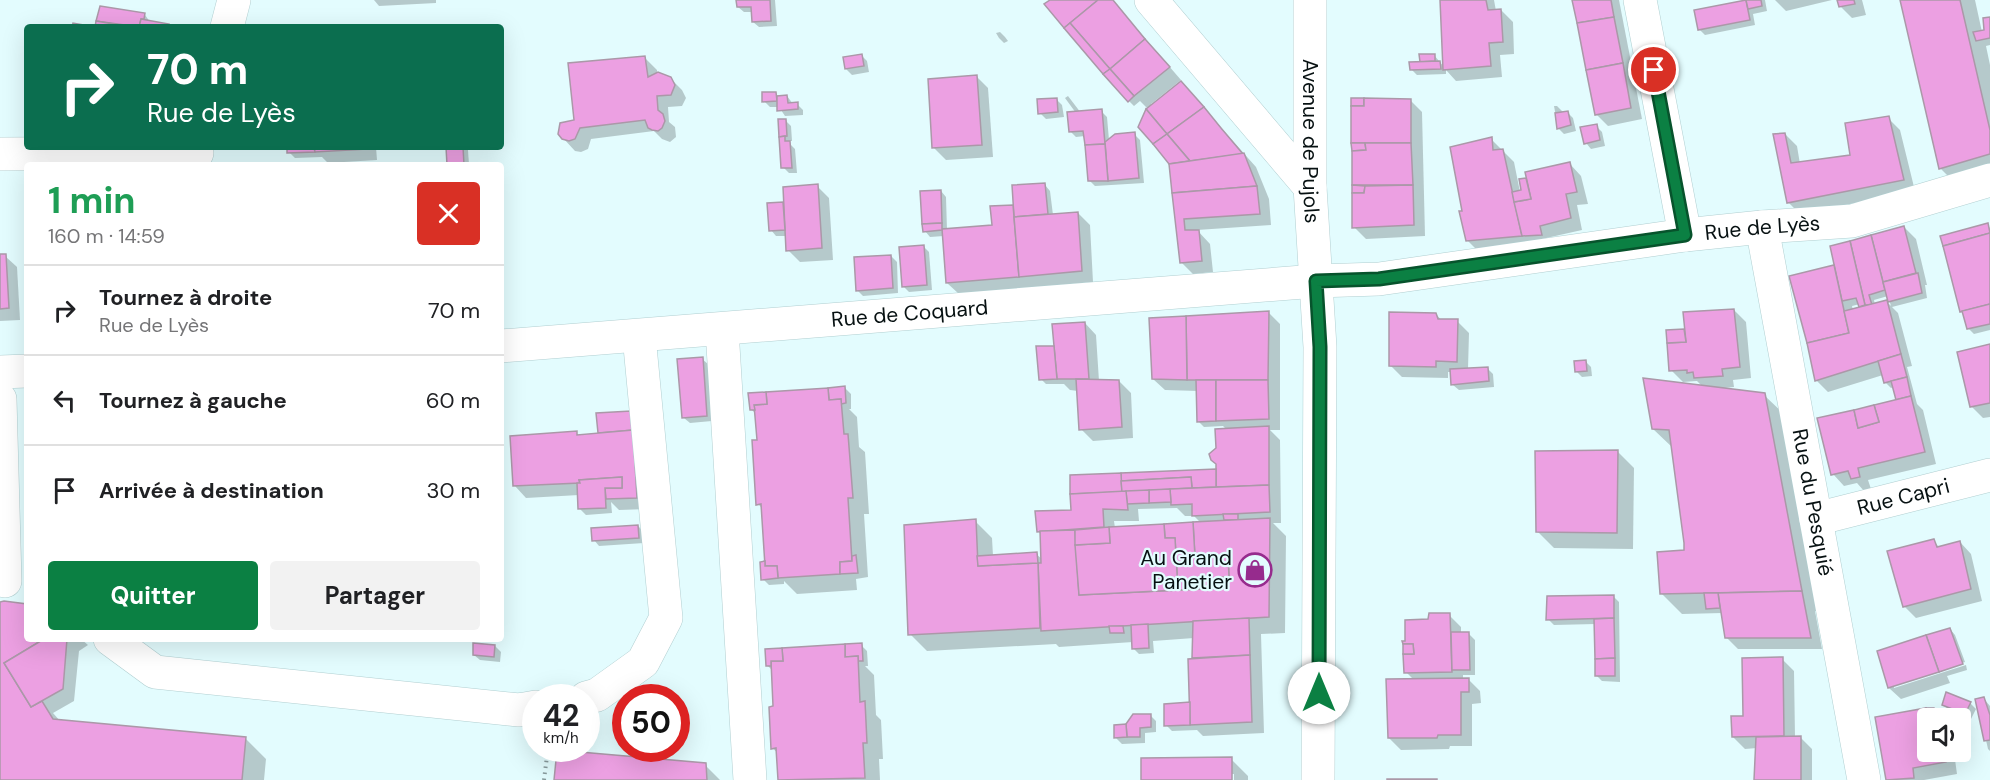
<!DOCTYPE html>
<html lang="fr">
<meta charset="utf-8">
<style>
:root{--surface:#fff;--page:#f2f2f2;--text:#202124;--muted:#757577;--line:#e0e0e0;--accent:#0b8043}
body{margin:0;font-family:"DM Sans",sans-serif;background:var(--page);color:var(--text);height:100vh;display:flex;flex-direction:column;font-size:22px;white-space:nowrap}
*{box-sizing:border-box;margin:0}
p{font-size:20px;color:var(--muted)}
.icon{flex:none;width:33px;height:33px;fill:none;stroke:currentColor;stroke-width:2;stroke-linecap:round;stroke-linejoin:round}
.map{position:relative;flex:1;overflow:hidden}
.sheet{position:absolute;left:24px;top:162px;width:480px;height:480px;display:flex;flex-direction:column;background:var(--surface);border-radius:6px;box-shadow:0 6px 24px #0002}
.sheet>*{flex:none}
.banner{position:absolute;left:24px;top:24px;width:480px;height:126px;border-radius:6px;box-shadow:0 6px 24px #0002;background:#0b6e4f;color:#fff;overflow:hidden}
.fabs{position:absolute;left:1917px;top:708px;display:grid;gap:12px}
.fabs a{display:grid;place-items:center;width:54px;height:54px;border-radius:6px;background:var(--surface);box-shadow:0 6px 24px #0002;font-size:30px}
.speed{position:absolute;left:522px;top:684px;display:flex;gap:12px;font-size:30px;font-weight:700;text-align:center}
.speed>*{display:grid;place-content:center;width:78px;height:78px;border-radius:50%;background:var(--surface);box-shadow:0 6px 24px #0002;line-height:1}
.speed small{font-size:15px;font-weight:400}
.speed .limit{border:9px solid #d22;background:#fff;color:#111}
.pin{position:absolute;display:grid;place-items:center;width:51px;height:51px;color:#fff;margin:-26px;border:3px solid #fff;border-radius:50%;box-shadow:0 2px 6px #0007}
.me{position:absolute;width:66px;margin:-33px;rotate:0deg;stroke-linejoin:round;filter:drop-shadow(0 0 4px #0008)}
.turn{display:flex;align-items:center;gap:21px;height:126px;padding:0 24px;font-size:27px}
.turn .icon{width:78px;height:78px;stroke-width:2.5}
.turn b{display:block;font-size:42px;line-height:51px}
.round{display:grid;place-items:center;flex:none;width:63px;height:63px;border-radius:6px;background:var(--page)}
.headline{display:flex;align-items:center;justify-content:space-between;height:102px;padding:0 24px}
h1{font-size:36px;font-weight:700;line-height:45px;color:#1e9e55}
.primary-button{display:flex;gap:12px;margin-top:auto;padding:12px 24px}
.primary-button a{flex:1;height:69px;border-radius:6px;background:var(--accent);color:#fff;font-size:24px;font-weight:700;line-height:69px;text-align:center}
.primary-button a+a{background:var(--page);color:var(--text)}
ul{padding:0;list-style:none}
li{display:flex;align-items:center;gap:18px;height:90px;padding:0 24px;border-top:2px solid var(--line)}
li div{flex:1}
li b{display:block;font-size:22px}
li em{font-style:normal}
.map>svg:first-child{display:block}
.shadow{fill:#0003;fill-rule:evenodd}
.building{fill:#eca0e2;stroke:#ab98a8;stroke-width:1.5}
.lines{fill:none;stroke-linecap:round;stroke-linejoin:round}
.street-casing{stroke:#b1cfd1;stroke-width:34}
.secondary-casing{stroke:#b1cfd1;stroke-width:34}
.path{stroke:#889a9c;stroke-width:4;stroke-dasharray:1.5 4.5;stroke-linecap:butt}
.street{stroke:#fff;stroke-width:33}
.secondary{stroke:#fff;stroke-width:33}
.route-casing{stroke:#07532c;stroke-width:15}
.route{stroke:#0b8043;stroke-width:10}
.labels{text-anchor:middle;stroke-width:4.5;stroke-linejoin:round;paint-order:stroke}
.street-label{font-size:21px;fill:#071112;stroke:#e3fcfe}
.poi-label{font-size:21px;fill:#071112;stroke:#e3fcfe;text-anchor:end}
</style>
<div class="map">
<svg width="1990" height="780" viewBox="0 0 1990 780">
<rect width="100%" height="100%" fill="#e3fcfe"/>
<g class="shadow">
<path d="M374,0H436V3L379,6Z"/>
<path d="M737,0H775L777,26L759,27L753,22V12H744L738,7Z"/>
<path d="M1052,0H1112L1181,80L1151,104L1152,106L1215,121L1256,167L1269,199L1271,225L1197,230L1210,244L1213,272L1193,274L1181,262L1171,163L1148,109L1140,101L1134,106L1129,101Z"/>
<path d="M1442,0H1494L1496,11L1501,10L1513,22L1514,54L1500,55L1502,77L1456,81L1446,70V74L1417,75L1411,69L1434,55L1444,67Z"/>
<path d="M1574,0H1619L1642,119L1608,126L1596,114Z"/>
<path d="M1748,0H1765L1767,11L1753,14L1755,25L1705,35L1699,29L1696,11Z"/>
<path d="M1775,0H1832L1786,11Z"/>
<path d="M1838,0H1862L1866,15L1852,18L1840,6Z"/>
<path d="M1902,0H1975L1982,32L1986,31L1990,18V45L1986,46L1990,65V180L1961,189L1940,168Z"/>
<path d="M101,7L145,15L150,22L170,27H96Z"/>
<path d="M1000,32L1005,37L1008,41L1004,43L999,38L996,33Z"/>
<path d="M861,55L867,61L869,72L852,75L846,69Z"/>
<path d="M645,58L657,70V74L670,78L682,90L686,98L682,106L668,107L669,122L675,127L676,137L670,142L662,139L654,131L591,139L588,149L581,152L575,151L563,138L576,121Z"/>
<path d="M976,76L988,88L993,157L946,160L934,148Z"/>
<path d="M776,94L779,97L787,96L793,104H797L803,110V115L785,116L779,107H770L764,101Z"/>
<path d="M1068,96L1081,113L1101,111L1107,117L1109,140L1134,134L1140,140L1144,183L1095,186L1089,180L1085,136L1076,137L1070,131L1076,113L1065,98Z"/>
<path d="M1056,99L1062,105L1064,117L1046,119L1040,113Z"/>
<path d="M1410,100L1422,112L1425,236L1366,239L1354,227L1353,150Z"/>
<path d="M1554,106H1557L1564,113L1567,112L1573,118L1576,131L1564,134L1558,128Z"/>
<path d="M1888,118L1900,130L1915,191L1800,214L1788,202L1785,134L1797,146L1800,164L1852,157Z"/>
<path d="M785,120L791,126L792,141H790V144L795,149L797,173H789L783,167Z"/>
<path d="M1596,126L1602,132L1605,146L1591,149L1586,143Z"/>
<path d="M1491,139L1514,162L1520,192L1523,191L1521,180L1570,164L1581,176L1588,204L1577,205L1582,230L1480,253L1468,241L1464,212Z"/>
<path d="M289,147H376L377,160L328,163L322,157L295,158L289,152Z"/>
<path d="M448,147H465L468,150L469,165H449Z"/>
<path d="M1045,185L1050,191L1053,215L1078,213L1090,225L1093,282L959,294L947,283L944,236L930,237L925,231L941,191L946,197L947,230L993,227L1012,206L1015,209Z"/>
<path d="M817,186L829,198L833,260L800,262L788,250L787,236H776L771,230L783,203L785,206Z"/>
<path d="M1987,225L1990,228V330L1974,334L1968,328L1965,315L1961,311Z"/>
<path d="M1904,227L1916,239L1927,285H1925L1927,298L1892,307L1898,313L1912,366L1907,367L1917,404L1923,410L1936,464L1868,480L1871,489L1864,491L1857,483L1844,486L1833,474L1898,401L1894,387L1891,388L1885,382L1883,375L1828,392L1816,380L1791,277L1836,266L1832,247ZM1888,296L1891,306L1887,302L1875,305L1874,300ZM1860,304L1862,308L1853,310L1852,306Z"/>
<path d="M923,246L929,252L932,290L909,292L903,286Z"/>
<path d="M0,256H5L17,267L20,320L0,321Z"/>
<path d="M891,256L897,262L898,293L863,296L858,291Z"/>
<path d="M1734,310L1746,322L1751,378L1733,380L1734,387L1724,388L1764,395L1785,415L1822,611H1815L1822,649H1738L1726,637L1723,613L1682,614L1661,593L1686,551L1673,448L1653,429L1703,387L1697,381L1683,382L1671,370L1683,331L1686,334Z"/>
<path d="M1268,312L1280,324V430H1270L1280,440L1281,523H1273L1286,536L1285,633L1261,634L1264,733L1203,736L1197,730L1172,731L1166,725L1191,704L1194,638L1153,641L1154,653L1139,654L1133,648V642L1059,647L1056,644L927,651L910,634L975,521L992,538L993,556L1036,554L1042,559L1041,534L1038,531L1073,512L1217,470V449L1227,430L1223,426L1204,427L1199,422L1198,391L1165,390L1153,379ZM1177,508L1185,516H1194L1201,523L1115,528L1114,521H1139L1138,509Z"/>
<path d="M1436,314L1442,321H1457L1469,333L1468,369L1487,368L1493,374L1494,387L1459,390L1453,385L1452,372H1448V378L1402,377L1390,365Z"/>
<path d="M1085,323L1096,335L1099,381H1119L1131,393L1133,438L1093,441L1081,429L1078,391L1070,390L1064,384H1046L1040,378L1053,348L1056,350Z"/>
<path d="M1990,346V417L1983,418L1971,406Z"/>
<path d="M702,359L708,364L712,421L690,423L684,418Z"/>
<path d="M1585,361L1591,367L1592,376L1582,377L1576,371Z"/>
<path d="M845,388L851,394V409H849L857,417L859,447L865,452L869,514H864L868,577L856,579L857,590L797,594L784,581V584L769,585L763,579L766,563L763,509L758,504V441L757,415L751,409Z"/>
<path d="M631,412L648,509L619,510L611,502L612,513L586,515L580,509L579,495L526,498L515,486L576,433L579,436L602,434L600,432Z"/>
<path d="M1617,451L1634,468L1633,549L1554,548L1537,531Z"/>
<path d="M638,526L644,532V543L599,546L594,540Z"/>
<path d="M1933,541L1940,548L1960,542L1971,554L1982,601L1916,618L1904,606Z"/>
<path d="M1613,596L1619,602L1620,682L1602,681L1596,675V624L1554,625L1548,619Z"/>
<path d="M0,603L27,606V639H81L88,645L79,651L74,701L53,713L60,721L245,738L266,759L264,780H0Z"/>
<path d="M1449,615L1461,627V634H1469L1475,640V675H1463V680L1468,679L1480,691L1481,703L1472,704V746H1450L1449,749L1401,750L1389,738L1414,680L1406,672L1430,621Z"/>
<path d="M1950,629L1955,635L1965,662L1894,685V688L1966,665L1967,670L1947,676L1950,683L1901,699L1889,688Z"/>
<path d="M861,645L867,651L868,666H865L874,675L876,715L881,720L883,759H879L880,780H779L778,753L772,748L775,708L773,671L768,666L767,651Z"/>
<path d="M495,646L501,652L500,662L480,660L474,655Z"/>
<path d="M1782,659L1794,671L1795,737H1800L1812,749V780H1756L1757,748L1745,749L1733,737Z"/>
<path d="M1984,699L1990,706V751L1988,749L1977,700Z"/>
<path d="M1970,703L1976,709L1971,719L1949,710L1943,704Z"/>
<path d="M1926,710H1934L1940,718H1928V752H1954L1957,774L1924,780H1887L1877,718Z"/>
<path d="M1150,715L1156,721V732L1145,733V743L1122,744L1116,738L1127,725Z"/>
<path d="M1231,759L1248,776V780H1234V774H1231V780H1143Z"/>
<path d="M705,765L720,780H555Z"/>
</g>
<g class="building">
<path d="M736,0H770L771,21L752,22L751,7H737Z"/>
<path d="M1050,0H1098L1064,28L1044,4Z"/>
<path d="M1098,0H1113L1145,39L1110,69L1070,23Z"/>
<path d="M1440,0H1486L1488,10L1501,9L1503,42L1489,43L1491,66L1443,70Z"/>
<path d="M1572,0H1611L1614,17L1577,23Z"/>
<path d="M1746,0L1750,20L1698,30L1694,10Z"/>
<path d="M1746,0H1761L1762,6L1748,9Z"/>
<path d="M1837,0H1854L1855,4L1839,7Z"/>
<path d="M1900,0H1960L1990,130V154L1939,169Z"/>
<path d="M100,6L145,13L144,19H141L139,27L96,21Z"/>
<path d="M1614,17L1623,63L1586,70L1577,23Z"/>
<path d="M1990,17V38L1976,41L1973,32L1984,30L1983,18Z"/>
<path d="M141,19L169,24L168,27H139Z"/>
<path d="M96,21L131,27H72L73,23L95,27Z"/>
<path d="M1070,23L1110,69L1103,74L1064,28Z"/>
<path d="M1145,39L1170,67L1134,96L1110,69Z"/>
<path d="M862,54L864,66L845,69L843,57Z"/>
<path d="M1419,54H1435V61L1420,62Z"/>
<path d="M645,56L648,77L658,72L671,77L675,85L671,95L657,96L658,110L663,114L665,121L662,128L658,131L652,130L648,128L645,120L580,128L575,139L569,141L562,139L558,134L560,123L574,120L568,63Z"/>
<path d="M1440,61L1441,69L1410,70L1409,62Z"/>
<path d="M1623,63L1631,108L1595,115L1586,70Z"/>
<path d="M1110,69L1134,96L1128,102L1103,74Z"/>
<path d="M977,75L982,145L932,148L928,79Z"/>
<path d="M1181,81L1204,107L1167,134L1146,109Z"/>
<path d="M762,92H776L777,101L762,102Z"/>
<path d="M787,95L788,103L798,102V109L777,111V96Z"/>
<path d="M1057,98L1058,112L1038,114L1037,99Z"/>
<rect x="1351" y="98" width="13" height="8"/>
<path d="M1364,98L1411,99V143H1351V106H1364Z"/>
<path d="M1204,107L1221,128L1243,154L1190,161L1167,134Z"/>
<path d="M1102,109L1105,144L1085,145L1083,131L1069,132L1067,112Z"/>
<path d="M1146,109L1167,134L1153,144L1138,127Z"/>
<path d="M1568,111L1571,125L1557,129L1555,113Z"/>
<path d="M1889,116L1904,180L1787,203L1773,134L1785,133L1791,163L1850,155L1845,123Z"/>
<path d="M778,119H786L787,136L779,137Z"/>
<path d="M1597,124L1600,140L1584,144L1580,127Z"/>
<path d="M1135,132L1139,178L1108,181L1105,142L1115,134Z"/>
<path d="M1167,134L1190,161L1169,164L1153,144Z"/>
<path d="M785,136V141H790L792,168H781L779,137Z"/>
<path d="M1492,137L1493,150L1503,149L1522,236L1466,241L1459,211H1462L1450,147Z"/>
<path d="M1351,143H1365L1366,150L1352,151Z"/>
<path d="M1365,143H1411L1413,185H1352V151L1366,150Z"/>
<path d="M1105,144L1108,181H1088L1085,145Z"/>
<path d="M287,147H314L315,152L287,153Z"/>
<path d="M314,147H365L366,149L315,152Z"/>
<path d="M446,147H463L464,165H447Z"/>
<path d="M1244,153L1257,186L1172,193L1169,164Z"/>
<path d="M1570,162L1577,192L1566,194L1571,218L1540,226L1542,235L1522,236L1514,202L1531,199L1525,172Z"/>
<path d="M1526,178L1531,199L1514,202L1512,192L1521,190L1519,179Z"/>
<path d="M1045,183L1048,214L1014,217L1012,185Z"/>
<path d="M818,184L822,248L786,251L783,187Z"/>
<path d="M1352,185L1365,186L1364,193H1352Z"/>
<path d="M1413,185L1414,225L1352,228V193H1364L1365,186Z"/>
<path d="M1257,186L1260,214L1184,219L1185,230H1199L1202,261L1180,263L1172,193Z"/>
<path d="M941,190L942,223L922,224L920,191Z"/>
<path d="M783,202L785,230L769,231L767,203Z"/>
<path d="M1013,205L1019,277L946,283L942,229L992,225L990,206Z"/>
<path d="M1078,212L1082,271L1019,277L1014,217Z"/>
<path d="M942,223V230L923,232L922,224Z"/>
<path d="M1988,223L1990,233L1943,246L1940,236Z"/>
<path d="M1904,226L1916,273L1883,282L1871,235Z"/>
<path d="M1990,233V304L1960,312L1943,246Z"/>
<path d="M1871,235L1885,290L1869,295L1872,305H1865L1850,241Z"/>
<path d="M1850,241L1865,305L1859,307L1856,298L1842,301L1830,246Z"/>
<path d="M924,245L927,285L902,287L899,247Z"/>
<path d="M0,254H6L9,308L0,309Z"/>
<path d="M891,255L893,288L856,291L854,257Z"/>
<path d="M1834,265L1849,333L1807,343L1789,276Z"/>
<path d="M1918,273L1922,293L1888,302L1883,282Z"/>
<path d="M1887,300L1901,354L1815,381L1807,343L1849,333L1844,311Z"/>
<path d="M1990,304V324L1967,329L1962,311Z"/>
<path d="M1734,309L1740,367L1722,369L1723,376L1694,378L1693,372L1687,373V370L1669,371L1667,343L1686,342L1683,312Z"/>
<path d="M1269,311L1268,380H1187L1186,316Z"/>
<path d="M1389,312L1436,313L1438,319H1458L1457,362L1436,361V367L1389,366Z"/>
<path d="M1186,316L1187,380L1152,379L1149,318Z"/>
<path d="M1085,322L1089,379H1057L1052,324Z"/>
<path d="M1684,329L1686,342L1667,343L1666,330Z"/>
<path d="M1990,344V403L1970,407L1957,352Z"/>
<path d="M1036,346H1054L1057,379L1039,380Z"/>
<path d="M1901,354L1907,377L1884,383L1878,361Z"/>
<path d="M703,357L707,416L682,418L677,359Z"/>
<path d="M1586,360L1587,371L1575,372L1574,361Z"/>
<path d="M1488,367L1489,381L1451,385L1450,369Z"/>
<path d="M1907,377L1911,396L1896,400L1891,381Z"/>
<path d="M1643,378L1765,393L1802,591L1660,594L1657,552L1684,550V543L1669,430L1652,429Z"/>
<path d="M1076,379L1119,380L1122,427L1079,430Z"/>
<path d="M1196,380H1216V421L1197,422Z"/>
<path d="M1216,380H1268L1269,419L1216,421Z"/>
<path d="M845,386L846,403L841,404V399L829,400L828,388Z"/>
<path d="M828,388L829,400L841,399L844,434H848L853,498H848L852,561L840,562V574L778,578L777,566H765L761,504L756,505L752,440H757L754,405L767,404L766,392Z"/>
<path d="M766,392L767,404L754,405L755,410H750L748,393Z"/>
<path d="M1911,396L1925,452L1858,468L1860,477L1851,479L1848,471L1831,475L1817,418L1854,410L1858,428L1879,422L1874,405Z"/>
<path d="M1874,405L1879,422L1858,428L1854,410Z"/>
<path d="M631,411L633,430L598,433L596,413Z"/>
<path d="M1269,426V485L1216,487V464L1211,460L1209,454L1216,448L1215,429Z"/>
<path d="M633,430L637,498L606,499L605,488H622V477L579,480L580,483L513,486L510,436L577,431V435Z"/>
<path d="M1618,450L1617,533L1536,532L1535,451Z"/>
<path d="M1216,469V487L1192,488L1191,477L1121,481V473Z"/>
<path d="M1121,473L1122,492L1070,494V475Z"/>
<path d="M622,477V488H605L606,508L578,509L577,483H580L579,480Z"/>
<path d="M1191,477L1192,488L1122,492L1121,481Z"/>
<path d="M1269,485L1270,512L1192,516V504L1171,505L1170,489Z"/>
<path d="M1170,489L1171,502L1149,503V490Z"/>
<path d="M1149,490V503L1127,504L1126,491Z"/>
<path d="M1126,491L1128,510L1103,509L1104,527L1037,532L1035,511L1071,510L1070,494Z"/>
<path d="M1223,514H1238V520H1224Z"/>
<path d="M1270,518L1269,617L1041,631L1038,563H1041L1040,531L1075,530L1079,595L1221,588V577H1229L1228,555L1195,557L1193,522Z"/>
<path d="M976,519L978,566L1038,563L1040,628L908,635L904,525Z"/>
<path d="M1193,522L1195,557L1228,555L1229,577H1221V588L1178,590L1175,538H1165L1164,524Z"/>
<path d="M1164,524L1165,538H1175L1178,590L1079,595L1075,545L1110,543L1109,527Z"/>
<path d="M638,525L639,538L592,541L591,528Z"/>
<path d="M1109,527L1110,543L1075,545V530Z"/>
<path d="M1934,539L1937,547L1960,541L1971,589L1903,607L1887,551Z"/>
<path d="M1037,552L1038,563L978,566L977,556Z"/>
<path d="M856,555L858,573L840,574V562L852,561V556Z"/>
<path d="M765,561V566H777L778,578L761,580L760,562Z"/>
<path d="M1802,591L1811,638H1725L1718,593Z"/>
<path d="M1704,593H1718L1720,608L1706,609Z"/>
<path d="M1614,595V618L1546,620L1547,596Z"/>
<path d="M4,601L27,604V639H44L4,663L31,707L42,701L53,719L246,737L242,780H0V602Z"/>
<path d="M1429,613H1450L1452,672L1404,673L1403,654H1414L1413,644H1403L1402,641H1405V620L1428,619Z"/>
<path d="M1249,618L1250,655L1192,658L1193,621Z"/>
<path d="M1614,618L1615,658L1595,659L1594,619Z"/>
<path d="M1148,624L1149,648L1132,649L1131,625Z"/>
<path d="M1109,626H1123L1124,633H1110Z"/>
<path d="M1950,628L1963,664L1939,672L1926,635Z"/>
<path d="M1451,632H1469L1470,670H1452Z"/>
<path d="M1926,635L1939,672L1888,688L1877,651Z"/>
<path d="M44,639H67L63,689L31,707L4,663Z"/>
<path d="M473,643L495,645L494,657L473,655Z"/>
<path d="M862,643L863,661H858V656L845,657V644Z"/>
<path d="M845,644V657L858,656L860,702L865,701L867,743H863L865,778L778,780L776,748L771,749L769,707L773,706L771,661H783L782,648Z"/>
<path d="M1403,644H1413L1414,654H1403Z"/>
<path d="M782,648L783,661H771V666H766L765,649Z"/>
<path d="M1250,655L1252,722L1190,725L1188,659Z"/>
<path d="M1783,657L1784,736L1732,737L1731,716H1743L1742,658Z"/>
<path d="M1615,658V676H1595V659Z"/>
<path d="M1469,678V692H1461V735H1438L1437,738H1388L1386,679Z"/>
<path d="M1946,692L1971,702L1965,714L1942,705Z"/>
<path d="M1984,697L1990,715V740L1984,741L1975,699Z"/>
<path d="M1190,702V725L1164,726V704Z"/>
<path d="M1926,708H1934L1936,718L1928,719Z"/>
<path d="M1926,708L1928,752H1944L1946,762L1913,768L1914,778L1886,780L1875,717Z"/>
<path d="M1133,714H1151V727L1140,728V737H1127L1126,724Z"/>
<path d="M1126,724L1127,737L1114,738V725Z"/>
<path d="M1801,736V780H1754L1756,737Z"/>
<path d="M557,750L706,763L707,780H554Z"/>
<path d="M1232,757V780H1141V758Z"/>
<rect x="1387" y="779" width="50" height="1"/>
</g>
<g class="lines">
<g class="street-casing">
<g id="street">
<path d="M1151,0L1310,187"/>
<path d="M1640,0L1685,235"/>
<path d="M227,27L234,0"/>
<path d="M0,154L197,153"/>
<path id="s1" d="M1762,227L1864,780"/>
<path d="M722,330L750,780"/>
<path id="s2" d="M501,346L1316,281"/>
<path d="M0,372L27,371"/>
<path d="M0,399L5,581"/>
<path id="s3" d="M1816,519L1990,475"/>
<path d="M110,639L155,672L519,710L536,707"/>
<path d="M586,698L597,695L643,662L666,618L639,336"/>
</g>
</g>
<g class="secondary-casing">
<g id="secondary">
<path id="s4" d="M1310,0V187L1320,347L1318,780"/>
<path id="s5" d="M1316,281L1379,279L1685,235L1762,227L1852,221L1990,180"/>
</g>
</g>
<path class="path" d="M544,780L548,748"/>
<use href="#street" class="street"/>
<use href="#secondary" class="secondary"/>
</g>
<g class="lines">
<g class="route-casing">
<path id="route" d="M1319,693L1320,347L1316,281L1379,279L1685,235L1654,70"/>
</g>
<use href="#route" class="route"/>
</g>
<defs>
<g id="shop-ring" transform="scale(1.725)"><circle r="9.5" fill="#e3fcfe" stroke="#962b8d" stroke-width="1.5"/><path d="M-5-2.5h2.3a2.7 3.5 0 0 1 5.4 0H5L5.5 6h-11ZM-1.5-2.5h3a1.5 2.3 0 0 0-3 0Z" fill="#962b8d"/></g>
</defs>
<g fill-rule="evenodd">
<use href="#shop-ring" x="1255" y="570"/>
</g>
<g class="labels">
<g class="street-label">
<text dy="7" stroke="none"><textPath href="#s4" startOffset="141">Avenue de Pujols</textPath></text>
<text dy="7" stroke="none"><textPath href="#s5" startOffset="450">Rue de Lyès</textPath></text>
<text dy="7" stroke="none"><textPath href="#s2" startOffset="410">Rue de Coquard</textPath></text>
<text dy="7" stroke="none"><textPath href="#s3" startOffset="90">Rue Capri</textPath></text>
<text dy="7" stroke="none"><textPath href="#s1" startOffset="280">Rue du Pesquié</textPath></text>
</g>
<g class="poi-label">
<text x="1232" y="565">Au Grand<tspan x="1232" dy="24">Panetier</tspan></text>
</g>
</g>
</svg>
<div class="fabs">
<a><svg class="icon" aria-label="sound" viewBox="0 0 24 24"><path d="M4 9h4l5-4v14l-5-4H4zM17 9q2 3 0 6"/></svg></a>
</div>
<div class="speed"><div>42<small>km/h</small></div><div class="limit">50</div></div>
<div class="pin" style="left:1654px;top:70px;background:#d93025"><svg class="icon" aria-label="arrive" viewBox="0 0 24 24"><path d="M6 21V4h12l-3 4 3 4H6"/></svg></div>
<svg class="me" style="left:1319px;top:693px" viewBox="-20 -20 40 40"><circle r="19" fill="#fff"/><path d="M0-13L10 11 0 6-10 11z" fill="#0b8043"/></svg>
<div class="banner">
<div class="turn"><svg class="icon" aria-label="right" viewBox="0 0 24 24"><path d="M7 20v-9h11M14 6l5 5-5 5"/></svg><div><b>70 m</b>Rue de Lyès</div></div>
</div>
<section class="sheet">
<div class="headline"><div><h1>1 min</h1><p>160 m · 14:59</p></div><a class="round" style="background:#d93025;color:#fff"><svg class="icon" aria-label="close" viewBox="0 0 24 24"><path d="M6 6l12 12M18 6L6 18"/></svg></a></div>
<ul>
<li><svg class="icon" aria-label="right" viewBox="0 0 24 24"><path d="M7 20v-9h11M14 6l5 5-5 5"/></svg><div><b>Tournez à droite</b><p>Rue de Lyès</p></div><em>70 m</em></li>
<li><svg class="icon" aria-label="left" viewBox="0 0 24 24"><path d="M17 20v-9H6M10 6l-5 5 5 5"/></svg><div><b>Tournez à gauche</b></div><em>60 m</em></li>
<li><svg class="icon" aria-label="arrive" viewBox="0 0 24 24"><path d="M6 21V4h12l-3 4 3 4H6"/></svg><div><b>Arrivée à destination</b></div><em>30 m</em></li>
</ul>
<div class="primary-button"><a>Quitter</a><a>Partager</a></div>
</section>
</div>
